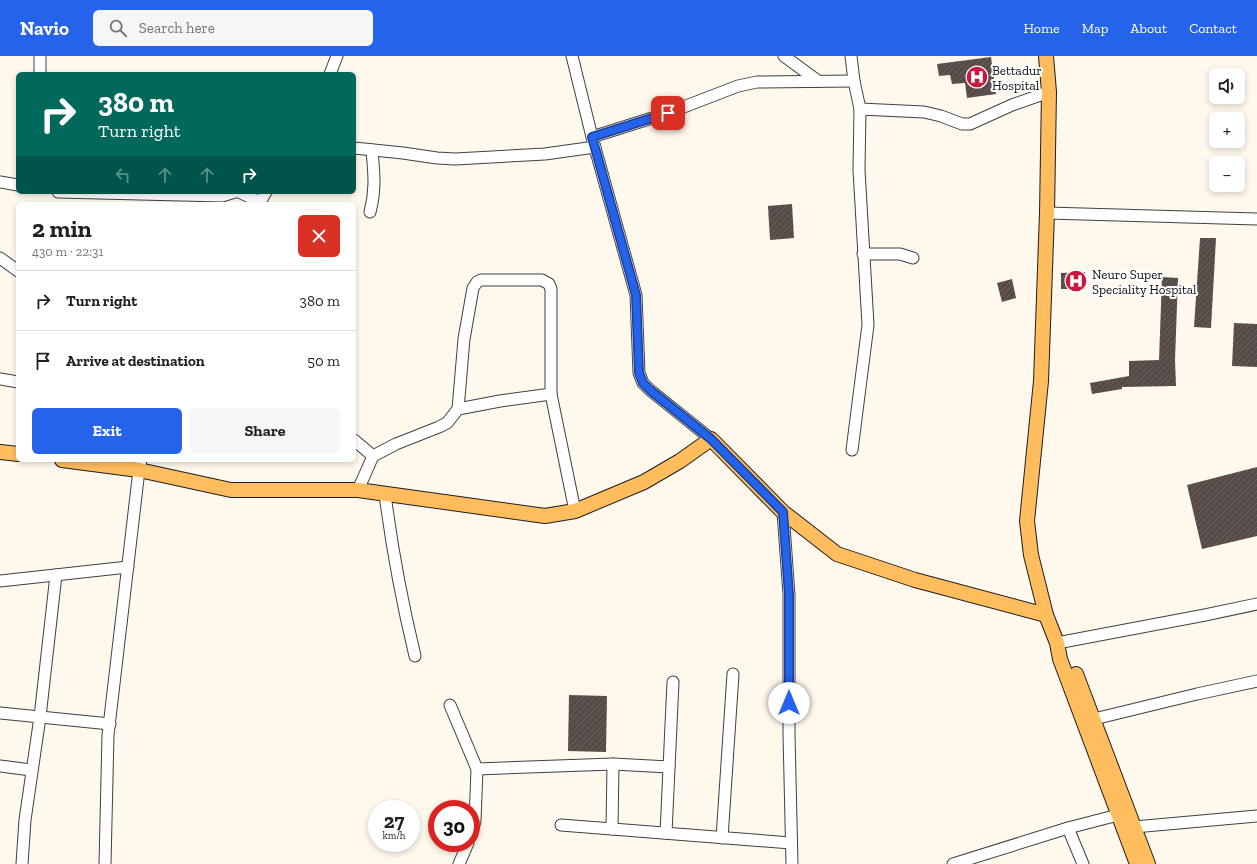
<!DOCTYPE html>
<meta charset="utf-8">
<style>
:root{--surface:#fff;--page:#f6f6f6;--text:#202124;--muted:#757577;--line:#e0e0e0;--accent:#2563eb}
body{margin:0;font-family:"Zilla Slab",serif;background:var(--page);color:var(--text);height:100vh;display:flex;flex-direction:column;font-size:15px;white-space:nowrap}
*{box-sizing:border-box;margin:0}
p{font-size:13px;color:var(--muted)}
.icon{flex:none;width:22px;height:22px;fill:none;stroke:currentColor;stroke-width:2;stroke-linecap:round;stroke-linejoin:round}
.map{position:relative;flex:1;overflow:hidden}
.sheet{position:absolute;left:16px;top:146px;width:340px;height:260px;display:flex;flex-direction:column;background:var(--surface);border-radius:6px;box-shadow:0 2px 6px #0003}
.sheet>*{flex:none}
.banner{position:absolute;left:16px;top:16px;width:340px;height:122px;border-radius:6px;box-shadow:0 2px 6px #0003;background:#00695c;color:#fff;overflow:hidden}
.fabs{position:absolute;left:1209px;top:12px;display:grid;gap:8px}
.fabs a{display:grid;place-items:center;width:36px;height:36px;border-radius:6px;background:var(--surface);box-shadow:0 2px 6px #0003;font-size:20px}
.speed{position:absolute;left:368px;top:744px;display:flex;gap:8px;font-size:20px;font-weight:700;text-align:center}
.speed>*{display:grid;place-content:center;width:52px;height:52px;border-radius:50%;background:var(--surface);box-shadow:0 2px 6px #0003;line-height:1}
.speed small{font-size:10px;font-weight:400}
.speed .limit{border:6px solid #d22;background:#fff;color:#111}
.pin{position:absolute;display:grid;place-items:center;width:34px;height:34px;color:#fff;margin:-17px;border-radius:8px;box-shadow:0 2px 6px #0006}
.me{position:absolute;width:44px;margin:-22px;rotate:0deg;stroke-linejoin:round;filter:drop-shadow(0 0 3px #0008)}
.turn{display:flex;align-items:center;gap:14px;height:84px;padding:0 16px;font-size:18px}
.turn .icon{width:52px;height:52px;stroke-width:2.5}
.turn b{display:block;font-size:28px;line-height:34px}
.lanes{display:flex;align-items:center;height:38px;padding:0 16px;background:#0003;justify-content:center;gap:20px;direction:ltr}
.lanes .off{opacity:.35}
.round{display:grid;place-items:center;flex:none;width:42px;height:42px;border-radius:6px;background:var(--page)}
.headline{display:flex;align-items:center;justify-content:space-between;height:68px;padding:0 16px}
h1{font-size:24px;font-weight:700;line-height:30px}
.button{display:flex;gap:8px;margin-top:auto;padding:8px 16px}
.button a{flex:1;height:46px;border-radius:6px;background:var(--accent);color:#fff;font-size:16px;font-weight:700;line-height:46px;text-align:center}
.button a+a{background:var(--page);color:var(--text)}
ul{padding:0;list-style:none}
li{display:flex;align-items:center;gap:12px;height:60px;padding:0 16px;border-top:1px solid var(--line)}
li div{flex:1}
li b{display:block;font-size:15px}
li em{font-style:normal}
header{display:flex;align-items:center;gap:24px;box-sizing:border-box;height:56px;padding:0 20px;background:var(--accent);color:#fff}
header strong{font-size:19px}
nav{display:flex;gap:22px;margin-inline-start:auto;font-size:14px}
.search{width:280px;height:36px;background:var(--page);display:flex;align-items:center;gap:10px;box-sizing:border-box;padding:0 14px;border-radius:6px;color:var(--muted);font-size:15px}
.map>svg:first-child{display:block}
.building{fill:url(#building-hatch)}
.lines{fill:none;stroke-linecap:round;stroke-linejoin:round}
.minor-casing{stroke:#404040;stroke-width:13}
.major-casing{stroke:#1e1e1e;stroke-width:16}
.minor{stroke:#fff;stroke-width:11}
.major{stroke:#ffbd5d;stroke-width:14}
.route-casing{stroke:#184099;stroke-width:10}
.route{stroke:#2563eb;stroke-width:7}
.labels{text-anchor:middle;stroke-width:4;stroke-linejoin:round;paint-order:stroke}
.poi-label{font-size:13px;fill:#0d0d0d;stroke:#fff;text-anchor:start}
</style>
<header>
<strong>Navio</strong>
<div class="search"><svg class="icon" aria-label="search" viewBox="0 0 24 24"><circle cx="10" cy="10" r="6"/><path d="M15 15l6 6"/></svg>Search here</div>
<nav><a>Home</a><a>Map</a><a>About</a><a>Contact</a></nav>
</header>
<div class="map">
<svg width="1257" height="808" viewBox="0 0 1257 808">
<defs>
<pattern id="building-hatch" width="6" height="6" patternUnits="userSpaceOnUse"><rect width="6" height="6" fill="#574b48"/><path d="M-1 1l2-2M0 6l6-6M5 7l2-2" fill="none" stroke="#6a605e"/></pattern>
</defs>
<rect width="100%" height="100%" fill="#fff8ed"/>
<g class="building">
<path d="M991,1L996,38L967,42L965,27L952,28L950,19L939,20L937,8Z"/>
<path d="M792,148L794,182L770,184L768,150Z"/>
<path d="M1200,182H1216L1211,272L1194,271Z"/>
<path d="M1085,216V233H1061V217Z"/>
<path d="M1162,221L1178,222L1175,304L1176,330L1122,331V333L1092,338L1090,327L1129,320V305L1159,304Z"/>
<path d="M1012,223L1016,242L1002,246L997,227Z"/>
<path d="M1234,267L1257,268V311L1232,310Z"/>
<path d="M1257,411V480L1202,493L1187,429Z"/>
<path d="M569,639L607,640L606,696L568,695Z"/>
</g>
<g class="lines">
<g class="minor-casing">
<g id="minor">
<path d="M40,0V18"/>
<path d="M572,0L592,81L636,239L639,317L643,327L650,334L711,383"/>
<path d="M784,0L818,25"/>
<path d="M851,0L854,25L860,53"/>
<path d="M330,18L337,0"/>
<path d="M592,81L668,57L738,30L757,26L854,25"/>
<path d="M354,92L403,97L437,102L455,103L545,98L595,91"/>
<path d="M0,126L18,129"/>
<path d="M58,136L222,140L235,136"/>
<path d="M239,136L260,146"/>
<path d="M259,148L266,136"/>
<path d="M370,156C376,133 374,118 372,94"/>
<path d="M1047,157L1257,163"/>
<path d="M863,198H900L913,202"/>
<path d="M0,202L18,215"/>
<path d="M0,323L18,326"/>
<path d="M458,353L464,283L473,232L477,226L481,224H542L549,228L551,233V338"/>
<path d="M354,384L373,400"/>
<path d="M852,394L868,269L859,114L860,53L924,56L941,60L962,68H970L1012,49L1049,36"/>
<path d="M358,434L373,400L396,388L439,371L447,367L458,353L500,345L551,338L575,455"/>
<path d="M385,438C392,493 402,546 415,600"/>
<path d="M783,456L789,539V678L792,808"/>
<path d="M0,525L128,511"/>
<path d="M1057,587L1205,559L1257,548"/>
<path d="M450,649L477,713L475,765L471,780"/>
<path d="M0,657L110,668"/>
<path d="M1094,663L1197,638L1257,625"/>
<path d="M0,710L31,714"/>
<path d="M477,713L613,708L669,711"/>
<path d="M561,769L791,787"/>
<path d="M1134,771L1257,760"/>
<path d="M1068,772L1083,808"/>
<path d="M612,773L613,708"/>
<path d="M666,777L673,626"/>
<path d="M722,782L733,618"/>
<path d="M22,808L25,764L40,661L56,519"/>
<path d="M105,808L108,679L139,414L141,404"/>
<path d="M459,808L468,787"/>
<path d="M953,808L1068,772L1118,759"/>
</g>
</g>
<g class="major-casing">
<g id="major">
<path d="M1046,0L1049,36L1047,157L1041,325L1027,465L1031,499L1046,559L1057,587L1060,603L1137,808"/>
<path d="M0,396L18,398"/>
<path d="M62,404L139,414L231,434H358L545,460L575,455L644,426L680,405L711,383L783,456L837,498L915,524L1046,559"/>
<path d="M1076,618L1148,808"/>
</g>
</g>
<use href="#minor" class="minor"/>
<use href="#major" class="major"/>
</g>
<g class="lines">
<g class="route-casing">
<path id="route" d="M668,57L592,81L636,239L639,317L643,327L650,334L711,383L783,456L789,539V647"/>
</g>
<use href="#route" class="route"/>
</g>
<defs>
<g id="hospital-disc" transform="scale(1.15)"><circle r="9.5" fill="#c9193e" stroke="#fff"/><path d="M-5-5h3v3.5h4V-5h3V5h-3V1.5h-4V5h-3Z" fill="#fff"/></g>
</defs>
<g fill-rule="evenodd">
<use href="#hospital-disc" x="977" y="21"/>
<use href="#hospital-disc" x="1076" y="225"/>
</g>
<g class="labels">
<g class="poi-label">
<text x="992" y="19">Bettadur<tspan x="992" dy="15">Hospital</tspan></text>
<text x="1092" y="223">Neuro Super<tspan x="1092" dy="15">Speciality Hospital</tspan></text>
</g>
</g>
</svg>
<div class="fabs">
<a><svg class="icon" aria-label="sound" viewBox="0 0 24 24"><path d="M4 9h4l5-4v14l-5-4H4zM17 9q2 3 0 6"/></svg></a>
<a>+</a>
<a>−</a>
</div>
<div class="speed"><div>27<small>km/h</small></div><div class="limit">30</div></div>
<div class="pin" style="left:668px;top:57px;background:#d93025"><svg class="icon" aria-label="arrive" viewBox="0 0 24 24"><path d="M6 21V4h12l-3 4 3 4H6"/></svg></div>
<svg class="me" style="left:789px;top:647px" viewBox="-20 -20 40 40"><circle r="19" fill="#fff"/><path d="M0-13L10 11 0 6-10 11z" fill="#2563eb"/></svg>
<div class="banner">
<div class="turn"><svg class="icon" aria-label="right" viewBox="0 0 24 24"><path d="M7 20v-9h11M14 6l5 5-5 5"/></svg><div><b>380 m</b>Turn right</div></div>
<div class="lanes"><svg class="icon off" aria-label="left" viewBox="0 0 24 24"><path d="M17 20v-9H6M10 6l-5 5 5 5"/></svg><svg class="icon off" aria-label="ahead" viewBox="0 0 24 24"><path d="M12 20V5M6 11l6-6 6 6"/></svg><svg class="icon off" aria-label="ahead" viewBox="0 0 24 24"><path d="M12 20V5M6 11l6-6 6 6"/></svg><svg class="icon" aria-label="right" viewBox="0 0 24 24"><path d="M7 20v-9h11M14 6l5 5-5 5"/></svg></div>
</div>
<section class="sheet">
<div class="headline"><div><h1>2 min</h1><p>430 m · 22:31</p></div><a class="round" style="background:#d93025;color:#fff"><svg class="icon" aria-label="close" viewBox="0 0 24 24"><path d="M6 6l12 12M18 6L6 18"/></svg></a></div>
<ul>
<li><svg class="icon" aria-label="right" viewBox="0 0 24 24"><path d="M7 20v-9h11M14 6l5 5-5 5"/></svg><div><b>Turn right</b></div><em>380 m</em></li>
<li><svg class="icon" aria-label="arrive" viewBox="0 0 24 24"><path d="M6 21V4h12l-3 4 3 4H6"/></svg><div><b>Arrive at destination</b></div><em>50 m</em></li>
</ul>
<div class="button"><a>Exit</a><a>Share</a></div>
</section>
</div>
